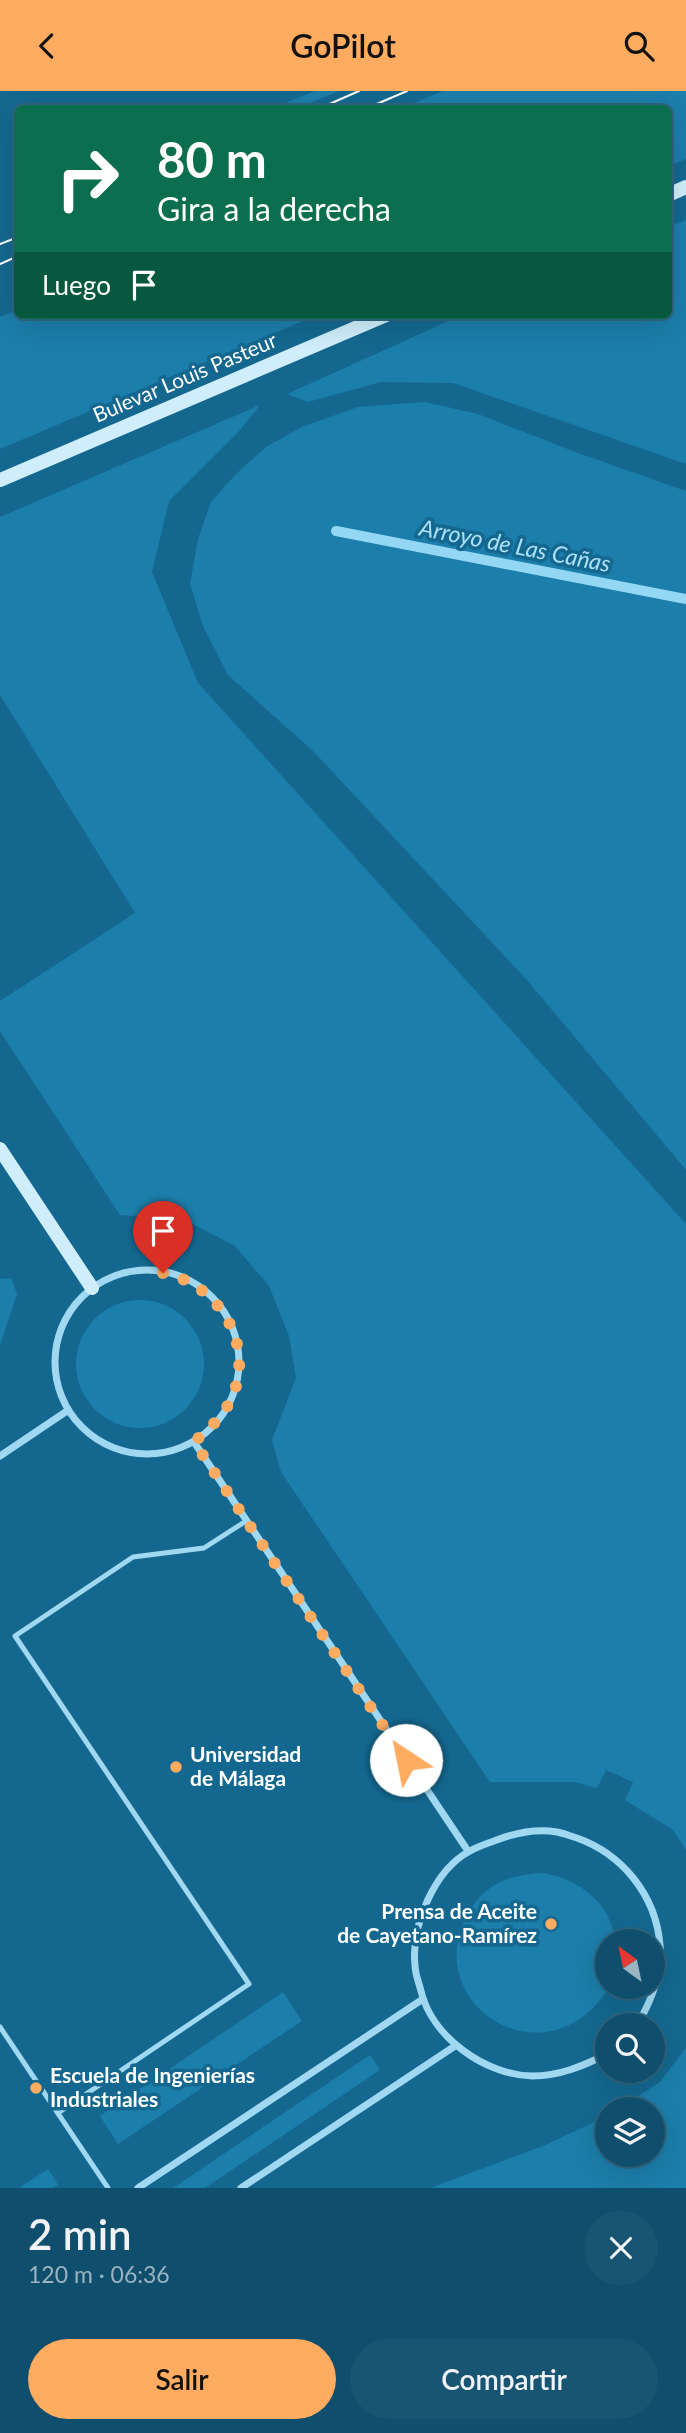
<!DOCTYPE html>
<html lang="es">
<meta charset="utf-8">
<style>
:root{--surface:#0f4e6c;--page:#185572;--text:#f1f3f6;--muted:#9bb4c2;--line:#2f657f;--accent:#ffab60}
body{margin:0;font-family:Lato,sans-serif;background:var(--page);color:var(--text);height:100vh;display:flex;flex-direction:column;font-size:26px;white-space:nowrap}
*{box-sizing:border-box;margin:0}
p{font-size:23px;color:var(--muted)}
.icon{flex:none;width:38px;height:38px;fill:none;stroke:currentColor;stroke-width:2;stroke-linecap:round;stroke-linejoin:round}
.map{position:relative;height:2097px;overflow:hidden}
.panel{display:flex;flex-direction:column;background:var(--surface);flex:1}
.panel>*{flex:none}
.top-card{position:absolute;left:14px;top:14px;width:658px;height:214px;border-radius:10px;box-shadow:0 7px 28px #0002,0 0 0 2px var(--line);background:#0b6e4f;color:#fff;overflow:hidden}
.needle{width:46px;rotate:327deg}
.fabs{position:absolute;left:595px;top:1838px;display:grid;gap:14px}
.fabs a{display:grid;place-items:center;width:70px;height:70px;border-radius:50%;background:var(--surface);box-shadow:0 7px 28px #0002,0 0 0 2px var(--line);font-size:35px}
.pin{position:absolute;display:grid;place-items:center;width:60px;height:60px;color:#fff;margin:-72px -30px;border-radius:50% 50% 50% 0;rotate:-45deg;box-shadow:0 0 7px #0007}
.pin .icon{rotate:45deg}
.me{position:absolute;width:77px;margin:-38px;rotate:326deg;stroke-linejoin:round;filter:drop-shadow(0 0 5px #0008)}
.turn{display:flex;align-items:center;gap:24px;height:147px;padding:0 28px;font-size:32px}
.turn .icon{width:91px;height:91px;stroke-width:2.5}
.turn b{display:block;font-size:49px;line-height:60px}
.then{display:flex;align-items:center;height:66px;padding:0 28px;background:#0003;gap:14px;font-size:26px}
.round{display:grid;place-items:center;flex:none;width:74px;height:74px;border-radius:37px;background:var(--page)}
.headline{display:flex;align-items:center;justify-content:space-between;height:119px;padding:0 28px}
h1{font-size:42px;font-weight:600;line-height:52px}
.action{display:flex;gap:14px;margin-top:auto;padding:14px 28px}
.action a{flex:1;height:80px;border-radius:42px;background:var(--accent);color:#111;font-size:28px;font-weight:600;line-height:80px;text-align:center}
.action a+a{background:var(--page);color:var(--text)}
header{display:flex;justify-content:space-between;align-items:center;height:91px;padding:0 28px;background:var(--accent);color:#111;font-size:32px;font-weight:600}
.map>svg:first-child{display:block}
.green{fill:#1c7eaa}
.lines{fill:none;stroke-linecap:round;stroke-linejoin:round}
.stream{stroke:#93d7f4;stroke-width:10}
.lane{stroke:#a1d8f1;stroke-width:5}
.street{stroke:#a1d8f1;stroke-width:7}
.secondary{stroke:#cfedfb;stroke-width:14}
.tram{stroke:#fff;stroke-width:2}
.route{stroke:#ffab60;stroke-width:12;stroke-dasharray:0 21.6}
.poi-dot{fill:#ffab60;stroke:#146890;stroke-width:2.5}
.labels{text-anchor:middle;stroke-width:7;stroke-linejoin:round;paint-order:stroke}
.street-label{font-size:21px;fill:#fff;stroke:#146890}
.poi-label{font-size:21px;font-weight:bold;fill:#fff;stroke:#146890;text-anchor:start}
.water-label{font-size:23px;font-style:italic;fill:#ade1f8;stroke:#146890}
</style>
<header><svg class="icon" aria-label="back" viewBox="0 0 24 24"><path d="M15 5l-7 7 7 7"/></svg>GoPilot<svg class="icon" aria-label="search" viewBox="0 0 24 24"><circle cx="10" cy="10" r="6"/><path d="M15 15l6 6"/></svg></header>
<div class="map">
<svg width="686" height="2097" viewBox="0 0 686 2097">
<rect width="100%" height="100%" fill="#146890"/>
<g class="green">
<path d="M315,0H339L298,17H273Z"/>
<path d="M443,0H686V68L669,75L668,18L402,17Z"/>
<path d="M686,129V373L453,292L381,291L308,311L287,303L462,224H668L669,136Z"/>
<path d="M17,219L18,224H317L0,358V226Z"/>
<path d="M425,311L478,323L578,362L686,400V1079L527,889L314,661L228,584L203,535L190,493L198,448L211,411L235,384L266,356L302,336L358,316Z"/>
<path d="M260,314L240,339L169,410L152,481L198,592L686,1133V1759L673,1739L625,1709L633,1691L606,1679L597,1697L575,1691H490L281,1381L272,1349L296,1287L289,1245L269,1195L235,1155L185,1129L120,1124L0,940V910L135,822L0,604V426Z"/>
<path d="M11,1187L17,1203L0,1254V1188Z"/>
<circle cx="140" cy="1273" r="64"/>
<path d="M543,1782C580,1789 609,1810 616,1850H607V1895H610C547,1998 414,1911 470,1819C486,1792 513,1783 543,1782Z"/>
<path d="M283,1901L302,1930L118,2053L100,2025Z"/>
<path d="M686,1957V2097H430L543,2055L607,2025V2063H653V2018H618L660,1991Z"/>
<path d="M370,1964L380,1979L205,2097H173Z"/>
<path d="M48,2078L58,2094L53,2097H19Z"/>
</g>
<g class="lines">
<path class="stream" d="M336,440L686,508"/>
<g class="lane">
<path d="M0,1936L108,2097"/>
<path d="M58,2022L249,1893L15,1545L133,1466L204,1457L246,1430"/>
</g>
<g class="street">
<circle cx="147" cy="1271" r="92"/>
<path d="M194,1351L468,1760"/>
<path d="M0,1365L67,1320"/>
<path d="M607,1963C583,1975 560,1985 532,1985C485,1984 432,1946 421,1900C419,1892 415,1883 415,1874C411,1835 434,1779 470,1760C477,1756 486,1753 494,1750C514,1742 535,1737 557,1741C563,1742 570,1745 577,1747C622,1763 656,1804 660,1854C663,1881 651,1911 637,1934"/>
<path d="M138,2097L423,1908"/>
<path d="M241,2097L455,1955"/>
</g>
<g class="secondary">
<path d="M668,104L686,96"/>
<path d="M0,389L386,224"/>
<path d="M0,1058L92,1197"/>
</g>
<g class="tram">
<path d="M318,18L359,0"/>
<path d="M365,18L407,0"/>
<path d="M0,153L18,146"/>
<path d="M0,173L18,165"/>
</g>
</g>
<g class="lines">
<path class="route" d="M163,1182C217,1192 256,1252 232,1306C224,1325 210,1337 194,1351L406,1669"/>
</g>
<g class="poi-dot">
<circle cx="176" cy="1676" r="7"/>
<circle cx="551" cy="1833" r="7"/>
<circle cx="36" cy="1997" r="7"/>
</g>
<g class="labels">
<g class="street-label">
<text transform="translate(185 287) rotate(-23)" y="7">Bulevar Louis Pasteur</text>
</g>
<g class="poi-label">
<text x="190" y="1671">Universidad<tspan x="190" dy="24">de Málaga</tspan></text>
<text x="537" y="1828" text-anchor="end">Prensa de Aceite<tspan x="537" dy="24">de Cayetano-Ramírez</tspan></text>
<text x="50" y="1992">Escuela de Ingenierías<tspan x="50" dy="24">Industriales</tspan></text>
</g>
<g class="water-label">
<text transform="translate(515 455) rotate(11)" y="8">Arroyo de Las Cañas</text>
</g>
</g>
</svg>
<div class="fabs">
<a><svg class="needle" viewBox="-14 -14 28 28"><path d="M0-13l5 13h-10z" fill="#e53935"/><path d="M0 13l5-13h-10z" fill="#9bb4c2"/></svg></a>
<a><svg class="icon" aria-label="search" viewBox="0 0 24 24"><circle cx="10" cy="10" r="6"/><path d="M15 15l6 6"/></svg></a>
<a><svg class="icon" aria-label="layers" viewBox="0 0 24 24"><path d="M12 4l9 5-9 5-9-5zM3 14l9 5 9-5"/></svg></a>
</div>
<div class="pin" style="left:163px;top:1182px;background:#d93025"><svg class="icon" aria-label="arrive" viewBox="0 0 24 24"><path d="M6 21V4h12l-3 4 3 4H6"/></svg></div>
<svg class="me" style="left:406px;top:1669px" viewBox="-20 -20 40 40"><circle r="19" fill="#fff"/><path d="M0-13L10 11 0 6-10 11z" fill="#ffab60"/></svg>
<div class="top-card">
<div class="turn"><svg class="icon" aria-label="right" viewBox="0 0 24 24"><path d="M7 20v-9h11M14 6l5 5-5 5"/></svg><div><b>80 m</b>Gira a la derecha</div></div>
<div class="then">Luego<svg class="icon" aria-label="arrive" viewBox="0 0 24 24"><path d="M6 21V4h12l-3 4 3 4H6"/></svg></div>
</div>
</div>
<section class="panel">
<div class="headline"><div><h1>2 min</h1><p>120 m · 06:36</p></div><a class="round"><svg class="icon" aria-label="close" viewBox="0 0 24 24"><path d="M6 6l12 12M18 6L6 18"/></svg></a></div>
<div class="action"><a>Salir</a><a>Compartir</a></div>
</section>
